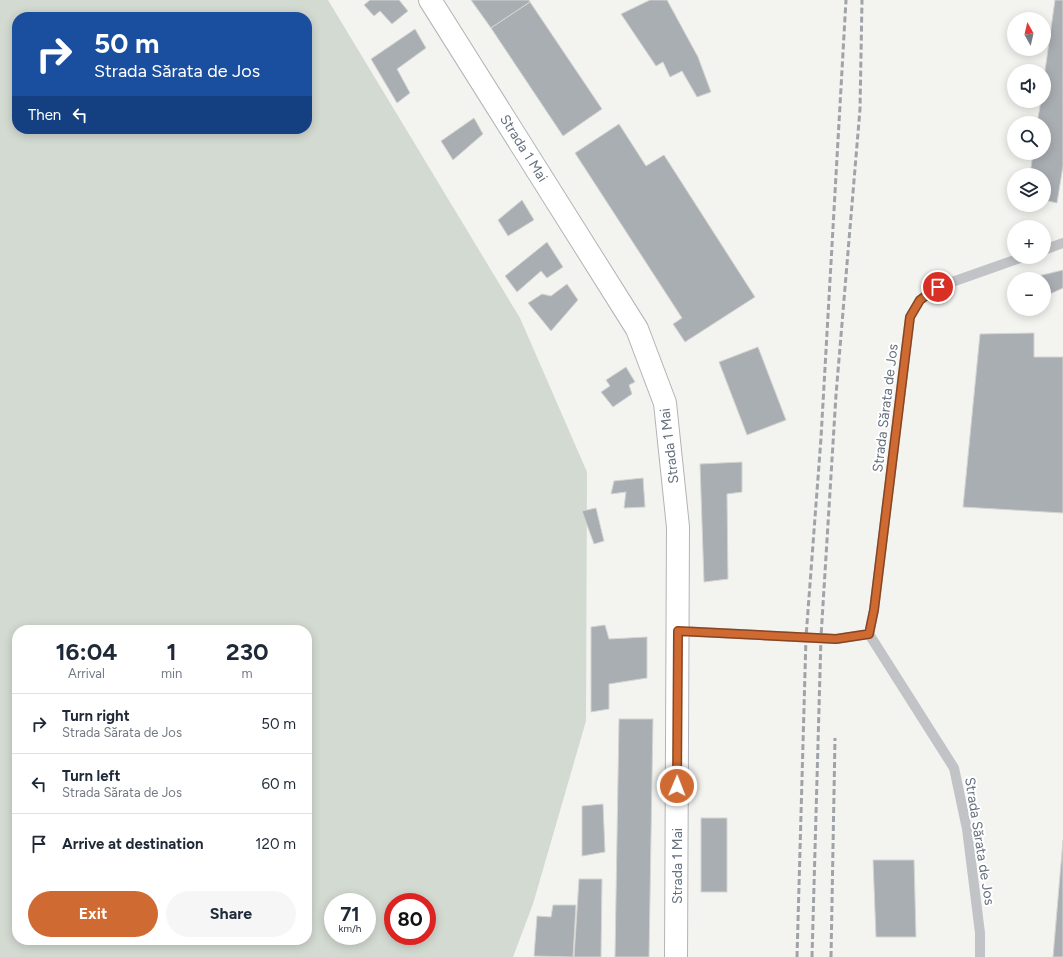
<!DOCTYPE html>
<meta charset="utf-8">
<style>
:root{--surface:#fff;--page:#f6f6f7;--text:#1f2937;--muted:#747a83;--line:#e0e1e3;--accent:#d06a33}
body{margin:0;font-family:Figtree,sans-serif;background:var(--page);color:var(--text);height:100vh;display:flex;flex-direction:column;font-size:15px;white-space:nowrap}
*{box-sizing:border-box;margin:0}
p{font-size:13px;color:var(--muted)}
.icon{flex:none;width:22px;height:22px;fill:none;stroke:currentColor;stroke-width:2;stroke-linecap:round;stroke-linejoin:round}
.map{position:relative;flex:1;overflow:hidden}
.panel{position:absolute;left:12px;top:625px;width:300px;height:320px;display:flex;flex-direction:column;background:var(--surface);border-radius:16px;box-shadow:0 2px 10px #0003}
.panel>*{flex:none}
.top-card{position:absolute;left:12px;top:12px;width:300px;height:122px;border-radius:16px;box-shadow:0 2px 10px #0003;background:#1a4fa0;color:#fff;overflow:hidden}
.needle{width:26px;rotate:352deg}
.fabs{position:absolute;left:1007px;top:12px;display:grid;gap:8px}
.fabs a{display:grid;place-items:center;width:44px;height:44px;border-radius:50%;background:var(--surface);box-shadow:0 2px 10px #0003;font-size:20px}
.speed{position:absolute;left:324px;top:893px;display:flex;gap:8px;font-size:20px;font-weight:700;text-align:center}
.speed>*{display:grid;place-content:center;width:52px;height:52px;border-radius:50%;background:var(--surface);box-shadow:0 2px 10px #0003;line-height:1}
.speed small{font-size:10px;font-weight:400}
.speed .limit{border:6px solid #d22;background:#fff;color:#111}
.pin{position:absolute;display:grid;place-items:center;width:34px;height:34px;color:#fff;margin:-17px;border:2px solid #fff;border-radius:50%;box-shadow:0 1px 4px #0007}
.me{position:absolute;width:44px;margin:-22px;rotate:1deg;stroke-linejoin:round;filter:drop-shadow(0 0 3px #0008)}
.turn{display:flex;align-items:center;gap:14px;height:84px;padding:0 16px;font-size:18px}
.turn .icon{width:52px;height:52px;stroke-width:2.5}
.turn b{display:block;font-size:28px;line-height:34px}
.then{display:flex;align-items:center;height:38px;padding:0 16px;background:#0003;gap:8px;font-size:15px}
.eta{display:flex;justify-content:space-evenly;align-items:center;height:68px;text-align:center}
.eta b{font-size:24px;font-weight:700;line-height:28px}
.cta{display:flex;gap:8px;margin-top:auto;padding:8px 16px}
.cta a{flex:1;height:46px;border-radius:24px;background:var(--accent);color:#fff;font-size:16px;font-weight:700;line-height:46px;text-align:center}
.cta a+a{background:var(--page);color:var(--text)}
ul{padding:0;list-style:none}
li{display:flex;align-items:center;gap:12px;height:60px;padding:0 16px;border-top:1px solid var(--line)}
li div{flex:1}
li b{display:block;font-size:15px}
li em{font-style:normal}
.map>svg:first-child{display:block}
.green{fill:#d3dad1;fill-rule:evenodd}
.building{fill:#a9aeb3;stroke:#d4d4d2}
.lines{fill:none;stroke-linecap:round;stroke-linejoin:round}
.highway-casing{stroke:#b1b4b7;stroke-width:24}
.lane{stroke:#c1c3c7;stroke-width:10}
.highway{stroke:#fff;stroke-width:22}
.rail{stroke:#a0a4a9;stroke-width:3;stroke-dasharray:6 3;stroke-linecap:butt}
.route-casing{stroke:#874521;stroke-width:10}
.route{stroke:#d06a33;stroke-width:7}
.labels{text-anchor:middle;stroke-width:4;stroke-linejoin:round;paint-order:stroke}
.street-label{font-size:14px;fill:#65707e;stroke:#fff}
</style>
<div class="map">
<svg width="1063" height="957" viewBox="0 0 1063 957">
<rect width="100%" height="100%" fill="#f3f3f0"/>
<path class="green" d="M0,0H328L520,318L587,472L586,721L533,904L513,957H0ZM17,17H307V129H17ZM17,630H307V940H17ZM333,902H367V936H333ZM393,902H427V936H393Z"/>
<g class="building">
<path d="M370,0H399L408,11L392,24L380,11L374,16L364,5Z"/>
<path d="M471,0H529L530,2L491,28Z"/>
<path d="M650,0H667L698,57L711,92L697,97L682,71L670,77L663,62L656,66L621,14Z"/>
<path d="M1055,0H1063V166L1057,203L1044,200V175H1030L1033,153H1044V123H1037L1041,101H1044V78Z"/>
<path d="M530,2L602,109L563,136L491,28Z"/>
<path d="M415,29L426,48L397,69L410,93L397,103L371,59Z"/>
<path d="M474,118L483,134L453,160L441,141Z"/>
<path d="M619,124L646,166L664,155L755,297L685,342L673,324L682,318L575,153Z"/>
<path d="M522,200L534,220L508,236L498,220Z"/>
<path d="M547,242L563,267L547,278L541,271L517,292L505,276Z"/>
<path d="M1063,270V288L1050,294L1046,286L1044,287V279H1034V277Z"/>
<path d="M567,284L578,300L551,331L528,303L542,294L551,296Z"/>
<path d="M1034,333V357H1063V513L963,507L980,334Z"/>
<path d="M758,347L786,420L747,435L719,362Z"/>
<path d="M626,367L635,382L629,385L632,394L613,407L601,392L610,386L606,380Z"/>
<path d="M742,462V492L727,494L728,579L704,582L700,464Z"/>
<path d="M643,478L645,507L624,508L626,492L611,494L614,481Z"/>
<path d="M596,508L604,541L594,544L582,511Z"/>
<path d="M605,625L609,639L647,637V678L609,684V709L591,712V627Z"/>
<path d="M619,719H653L649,957H615Z"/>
<path d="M603,804L605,852L582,856V806Z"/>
<rect x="701" y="818" width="26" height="74"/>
<path d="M1063,840V957H1053Z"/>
<path d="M873,860H914L916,937H876Z"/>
<path d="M579,879H602L601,957H574Z"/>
<path d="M553,905H576L573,957L534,956L537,916L551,917Z"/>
</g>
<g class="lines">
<g class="highway-casing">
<path id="highway" d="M430,0L637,329L665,403L678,527L676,957"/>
</g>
<g class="lane">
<path d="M1044,250L1063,243"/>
<path d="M678,631L836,639L869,634L874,610L910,317L920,300L938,287L1023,257"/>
<path d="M869,634L954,768L967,829L980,933V957"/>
</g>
<use href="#highway" class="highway"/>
<g class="rail">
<path d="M797,957L806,637L821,438L846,0"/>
<path d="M812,957L821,637L836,395L860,109L862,0"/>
<path d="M831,957L835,738"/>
</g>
</g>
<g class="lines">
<g class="route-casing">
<path id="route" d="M677,786L678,631L836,639L869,634L874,610L910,317L920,300L938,287"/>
</g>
<use href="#route" class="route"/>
</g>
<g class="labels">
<g class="street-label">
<text transform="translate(524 148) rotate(58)" y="5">Strada 1 Mai</text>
<text transform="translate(885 408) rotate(-83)" y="5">Strada Sărata de Jos</text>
<text transform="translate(669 446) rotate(-97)" y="5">Strada 1 Mai</text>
<text transform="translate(980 841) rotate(81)" y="5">Strada Sărata de Jos</text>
<text transform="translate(677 866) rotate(-90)" y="5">Strada 1 Mai</text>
</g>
</g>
</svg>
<div class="fabs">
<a><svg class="needle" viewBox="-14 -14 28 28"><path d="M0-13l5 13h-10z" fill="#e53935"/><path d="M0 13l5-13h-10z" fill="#747a83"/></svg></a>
<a><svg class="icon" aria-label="sound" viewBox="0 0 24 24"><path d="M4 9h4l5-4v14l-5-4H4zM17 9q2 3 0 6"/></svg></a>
<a><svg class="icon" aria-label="search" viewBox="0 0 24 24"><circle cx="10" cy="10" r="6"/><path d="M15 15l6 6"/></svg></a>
<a><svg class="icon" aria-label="layers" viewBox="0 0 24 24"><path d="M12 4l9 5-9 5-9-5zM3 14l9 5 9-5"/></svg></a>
<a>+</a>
<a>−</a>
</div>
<div class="speed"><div>71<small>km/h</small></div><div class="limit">80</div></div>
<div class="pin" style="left:938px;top:287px;background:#d93025"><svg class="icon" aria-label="arrive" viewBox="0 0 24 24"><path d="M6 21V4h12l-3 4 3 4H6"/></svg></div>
<svg class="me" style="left:677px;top:786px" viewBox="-20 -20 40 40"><circle r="17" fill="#d06a33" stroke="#fff" stroke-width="3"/><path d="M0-11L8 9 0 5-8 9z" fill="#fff"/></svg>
<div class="top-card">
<div class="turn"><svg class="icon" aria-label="right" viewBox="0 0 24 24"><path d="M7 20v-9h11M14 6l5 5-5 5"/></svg><div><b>50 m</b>Strada Sărata de Jos</div></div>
<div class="then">Then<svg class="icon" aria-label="left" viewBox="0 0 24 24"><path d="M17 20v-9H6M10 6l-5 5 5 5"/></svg></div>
</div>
<section class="panel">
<div class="eta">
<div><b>16:04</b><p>Arrival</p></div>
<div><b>1</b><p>min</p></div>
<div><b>230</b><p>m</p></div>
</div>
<ul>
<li><svg class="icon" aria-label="right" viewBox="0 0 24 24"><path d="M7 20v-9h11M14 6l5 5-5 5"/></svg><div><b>Turn right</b><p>Strada Sărata de Jos</p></div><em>50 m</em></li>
<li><svg class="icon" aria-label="left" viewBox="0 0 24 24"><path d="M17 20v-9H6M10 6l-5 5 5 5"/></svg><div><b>Turn left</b><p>Strada Sărata de Jos</p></div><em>60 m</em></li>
<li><svg class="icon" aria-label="arrive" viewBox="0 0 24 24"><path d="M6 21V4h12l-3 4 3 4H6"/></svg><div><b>Arrive at destination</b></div><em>120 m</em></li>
</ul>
<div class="cta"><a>Exit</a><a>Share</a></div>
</section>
</div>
